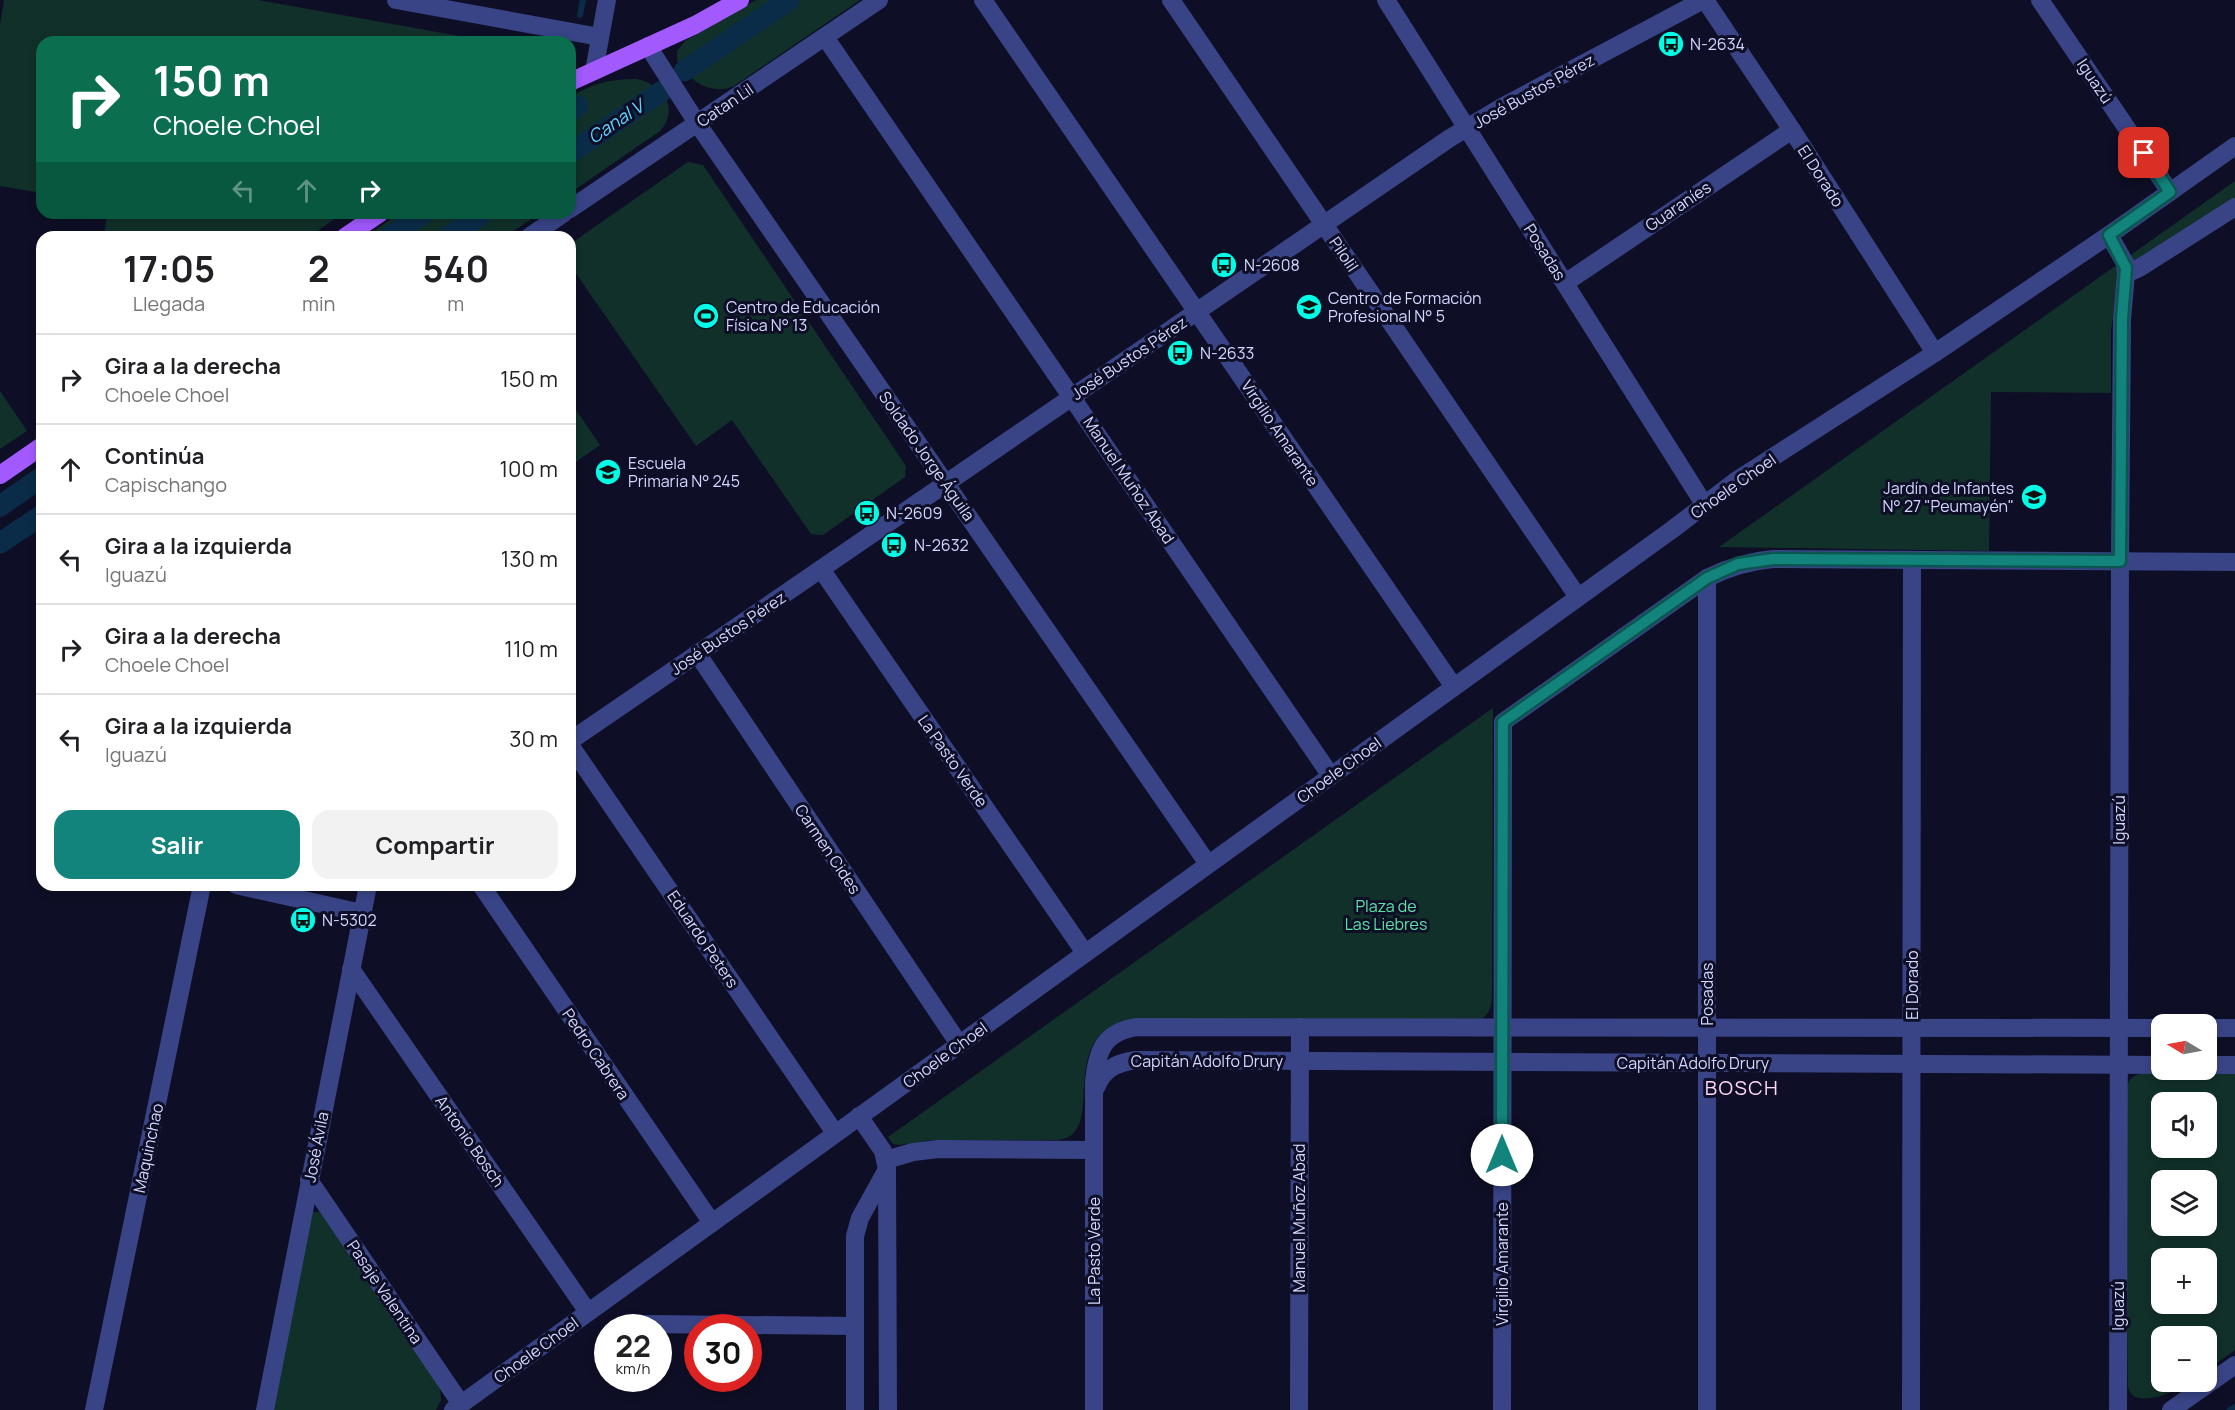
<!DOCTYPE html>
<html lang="es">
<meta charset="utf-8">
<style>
:root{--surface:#fff;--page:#f2f2f2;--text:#202124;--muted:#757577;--line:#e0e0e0;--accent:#12847c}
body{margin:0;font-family:Manrope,sans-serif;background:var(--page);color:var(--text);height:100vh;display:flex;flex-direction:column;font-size:22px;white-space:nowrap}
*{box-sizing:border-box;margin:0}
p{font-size:20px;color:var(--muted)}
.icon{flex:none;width:33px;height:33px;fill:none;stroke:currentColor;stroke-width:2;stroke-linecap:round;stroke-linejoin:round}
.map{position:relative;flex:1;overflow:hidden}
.drawer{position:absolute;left:36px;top:231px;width:540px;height:660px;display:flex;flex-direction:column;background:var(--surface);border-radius:18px;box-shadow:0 3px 9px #0003}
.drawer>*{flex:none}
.top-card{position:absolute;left:36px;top:36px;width:540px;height:183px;border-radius:18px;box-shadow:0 3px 9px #0003;background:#0b6e4f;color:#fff;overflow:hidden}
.needle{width:39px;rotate:280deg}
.fabs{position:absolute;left:2151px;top:1014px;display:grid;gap:12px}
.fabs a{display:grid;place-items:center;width:66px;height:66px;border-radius:12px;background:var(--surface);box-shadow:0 3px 9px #0003;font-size:30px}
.speed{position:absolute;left:594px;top:1314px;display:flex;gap:12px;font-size:30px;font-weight:700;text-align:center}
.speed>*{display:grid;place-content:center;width:78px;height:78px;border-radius:50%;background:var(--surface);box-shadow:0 3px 9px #0003;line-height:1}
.speed small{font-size:15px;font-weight:400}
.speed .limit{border:9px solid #d22;background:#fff;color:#111}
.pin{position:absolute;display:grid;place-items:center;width:51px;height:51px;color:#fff;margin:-26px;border-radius:12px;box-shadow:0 3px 9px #0006}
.me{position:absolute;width:66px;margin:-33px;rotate:0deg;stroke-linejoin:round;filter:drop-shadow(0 0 4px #0008)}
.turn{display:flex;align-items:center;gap:21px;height:126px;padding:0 18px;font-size:27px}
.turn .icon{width:78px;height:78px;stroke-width:2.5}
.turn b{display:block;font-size:42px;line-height:51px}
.lanes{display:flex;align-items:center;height:57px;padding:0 18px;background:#0003;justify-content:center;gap:30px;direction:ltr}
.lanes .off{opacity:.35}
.eta{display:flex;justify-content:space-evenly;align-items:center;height:102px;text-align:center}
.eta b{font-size:36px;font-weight:700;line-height:42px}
.primary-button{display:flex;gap:12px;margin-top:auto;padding:12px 18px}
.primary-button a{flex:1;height:69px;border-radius:18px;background:var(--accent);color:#fff;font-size:24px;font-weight:700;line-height:69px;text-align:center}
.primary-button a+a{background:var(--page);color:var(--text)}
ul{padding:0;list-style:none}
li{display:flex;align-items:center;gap:18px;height:90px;padding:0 18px;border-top:2px solid var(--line)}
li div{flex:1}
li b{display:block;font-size:22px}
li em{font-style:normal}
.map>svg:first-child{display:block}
.green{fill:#113029;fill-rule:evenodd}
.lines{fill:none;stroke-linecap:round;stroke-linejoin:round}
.stream{stroke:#0b2c48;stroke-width:6}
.canal{stroke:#0b2c48;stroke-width:21}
.minor{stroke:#384486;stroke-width:18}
.major{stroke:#a25aff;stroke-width:18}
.route-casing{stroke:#0c5651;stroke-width:15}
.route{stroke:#12847c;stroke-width:10}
.labels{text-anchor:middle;stroke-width:6;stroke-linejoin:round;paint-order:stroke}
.poi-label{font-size:16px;fill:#d3d6ff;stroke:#0e0f26;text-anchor:start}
.street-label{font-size:16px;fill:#d3d6ff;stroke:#0e0f26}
.park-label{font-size:16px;fill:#5be3a7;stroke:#0e0f26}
.water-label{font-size:18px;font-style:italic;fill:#61d4ff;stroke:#0e0f26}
.quarter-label{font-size:20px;letter-spacing:1.5px;fill:#ffd5f8;stroke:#0e0f26}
</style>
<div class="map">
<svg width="2235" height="1410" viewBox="0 0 2235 1410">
<rect width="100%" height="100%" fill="#0e0f26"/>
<g class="green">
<path d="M4,0H258L493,42H42V193L0,186V25Z"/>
<path d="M756,0H860L734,86C710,96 690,81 677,61V51L685,41Z"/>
<path d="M637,79C663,85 680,108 660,131L570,193V97C591,84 612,78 637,79Z"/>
<path d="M688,162L703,165L906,466L905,477L823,535L811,534L732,420L696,446L570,265V244Z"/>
<path d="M2235,181V200L2142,260L2114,310L2111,330V393L1991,392L1989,551L1719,547Z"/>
<path d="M107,213H343L309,237H104Z"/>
<path d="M400,213H540L505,237H365Z"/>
<path d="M0,391L27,431L0,449Z"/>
<path d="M570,401L600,445L570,466Z"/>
<path d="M1493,708L1492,995C1492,1006 1490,1014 1480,1020L1123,1021C1056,1042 1108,1133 1059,1140H931L900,1145L893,1144L888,1137Z"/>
<path d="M2145,1073H2235V1350L2207,1370L2206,1336H2162V1382H2190C2173,1394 2131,1410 2128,1386L2125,1094C2128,1080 2131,1075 2145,1073ZM2162,1102H2206V1148H2162ZM2162,1180H2206V1226H2162ZM2162,1258H2206V1304H2162Z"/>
<path d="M313,1212H320L440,1387L441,1400L436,1410H268Z"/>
</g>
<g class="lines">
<g class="stream">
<path d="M580,15L583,0"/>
<path d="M2230,1410L2235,1407"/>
</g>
<g class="canal">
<path d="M684,71L789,0"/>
<path d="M570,112L578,106"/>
<path d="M570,153L662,91"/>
<path d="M389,237L424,213"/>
<path d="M448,237L483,213"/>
<path d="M0,506L42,477"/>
<path d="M0,543L42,515"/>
</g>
<g class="minor">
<path d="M396,0L600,37"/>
<path d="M983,0L1454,687"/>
<path d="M1171,0L1578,597"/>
<path d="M1386,0L1704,504"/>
<path d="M1705,0L1792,130L1935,353"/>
<path d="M2040,0L2170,192"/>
<path d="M825,37L1331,776"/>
<path d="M648,46L697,123L1208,864"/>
<path d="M594,71L607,0"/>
<path d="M570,209L879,0"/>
<path d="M2109,235L2125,263L2126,274L2122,319L2120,561L2118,1410"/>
<path d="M529,237L564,213"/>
<path d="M2126,274L2141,267L2235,207"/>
<path d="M1565,283L1792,130"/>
<path d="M821,569L1085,953"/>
<path d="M697,653L959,1044"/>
<path d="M570,741L1450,138L1502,107L1703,0"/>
<path d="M570,745L835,1133"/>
<path d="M236,885L362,913"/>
<path d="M481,885L712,1223"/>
<path d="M351,969L588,1312"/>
<path d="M2206,1028H2235"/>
<path d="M2206,1065H2235"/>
<path d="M1096,1088C1103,1069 1116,1063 1136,1060L2162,1065"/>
<path d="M859,1116L883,1151L887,1169L888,1410"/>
<path d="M886,1160L913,1152L938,1149L1094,1150"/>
<path d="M309,1180L461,1404"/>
<path d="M644,1324L855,1326"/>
<path d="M94,1410L202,885"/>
<path d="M265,1410L368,885"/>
<path d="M453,1410L1673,529L1737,480L1935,353L2109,235L2235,146"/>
<path d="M855,1410V1236L860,1218L886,1171"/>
<path d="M1094,1410V1082C1097,1050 1104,1032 1137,1027L2162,1028"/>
<path d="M1299,1410L1300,1027"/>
<path d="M1502,1410L1503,722L1707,578C1729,567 1749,561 1773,559L2235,562"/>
<path d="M1707,1410V578"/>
<path d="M1911,1410L1912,560"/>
<path d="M2171,1410L2235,1365"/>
</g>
<g class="major">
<path d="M570,82L695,25L740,0"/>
<path d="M345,237L380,213"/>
<path d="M0,475L42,446"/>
</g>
</g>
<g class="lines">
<g class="route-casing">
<path id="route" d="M1502,1155L1503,722L1707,578L1738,564L1773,559L2120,561L2122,319L2126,268L2109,235L2170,192L2144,153"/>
</g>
<use href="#route" class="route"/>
</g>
<defs>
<g id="bus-disc" transform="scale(1.35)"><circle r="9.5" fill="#00fee7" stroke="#0e0f26"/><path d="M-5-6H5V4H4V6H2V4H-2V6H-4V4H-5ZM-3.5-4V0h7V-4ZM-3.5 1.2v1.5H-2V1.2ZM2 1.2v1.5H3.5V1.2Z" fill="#111"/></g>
<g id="university-disc" transform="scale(1.35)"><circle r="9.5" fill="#00fee7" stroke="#0e0f26"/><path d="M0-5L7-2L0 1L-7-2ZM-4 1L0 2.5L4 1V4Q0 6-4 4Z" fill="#111"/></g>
<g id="stadium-disc" transform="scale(1.35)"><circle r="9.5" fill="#00fee7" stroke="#0e0f26"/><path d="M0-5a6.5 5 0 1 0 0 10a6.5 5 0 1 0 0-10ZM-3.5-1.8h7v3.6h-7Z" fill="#111"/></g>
<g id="school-disc" transform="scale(1.35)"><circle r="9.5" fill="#00fee7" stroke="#0e0f26"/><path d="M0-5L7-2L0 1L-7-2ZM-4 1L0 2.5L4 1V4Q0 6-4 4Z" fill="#111"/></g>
</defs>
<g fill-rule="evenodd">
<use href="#bus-disc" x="1671" y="44"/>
<use href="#bus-disc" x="1224" y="265"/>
<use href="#university-disc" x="1309" y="307"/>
<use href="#stadium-disc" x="706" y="316"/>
<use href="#bus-disc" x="1180" y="353"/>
<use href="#school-disc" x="608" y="472"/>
<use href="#school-disc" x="2034" y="497"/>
<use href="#bus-disc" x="867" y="513"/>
<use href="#bus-disc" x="894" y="545"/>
<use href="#bus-disc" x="303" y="920"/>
</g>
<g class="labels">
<g class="poi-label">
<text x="1690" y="50">N-2634</text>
<text x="1244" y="271">N-2608</text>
<text x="1328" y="304">Centro de Formación<tspan x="1328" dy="18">Profesional N° 5</tspan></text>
<text x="726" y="313">Centro de Educación<tspan x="726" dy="18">Física N° 13</tspan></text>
<text x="1200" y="359">N-2633</text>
<text x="628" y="469">Escuela<tspan x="628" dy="18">Primaria N° 245</tspan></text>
<text x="2014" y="494" text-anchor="end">Jardín de Infantes<tspan x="2014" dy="18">N° 27 "Peumayén"</tspan></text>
<text x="886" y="519">N-2609</text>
<text x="914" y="551">N-2632</text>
<text x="322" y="926">N-5302</text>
</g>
<g class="street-label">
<text transform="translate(2095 81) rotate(56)" y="6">Iguazú</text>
<text transform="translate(1534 91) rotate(-29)" y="6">José Bustos Pérez</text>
<text transform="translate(725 105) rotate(-34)" y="6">Catan Lil</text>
<text transform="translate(1821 176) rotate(57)" y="6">El Dorado</text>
<text transform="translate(1678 206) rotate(-34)" y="6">Guaraníes</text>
<text transform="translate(1545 252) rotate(58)" y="6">Posadas</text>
<text transform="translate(1344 254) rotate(56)" y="6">Pilolil</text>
<text transform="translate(1129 358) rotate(-34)" y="6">José Bustos Pérez</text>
<text transform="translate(1280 433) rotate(56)" y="6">Virgilio Amarante</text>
<text transform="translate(927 456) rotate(55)" y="6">Soldado Jorge Águila</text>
<text transform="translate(1129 480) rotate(56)" y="6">Manuel Muñoz Abad</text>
<text transform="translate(1733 486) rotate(-35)" y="6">Choele Choel</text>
<text transform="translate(728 633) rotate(-34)" y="6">José Bustos Pérez</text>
<text transform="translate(953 761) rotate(55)" y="6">La Pasto Verde</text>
<text transform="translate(1339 770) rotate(-36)" y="6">Choele Choel</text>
<text transform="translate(2119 820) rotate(-90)" y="6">Iguazú</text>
<text transform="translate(828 849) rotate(56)" y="6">Carmen Cides</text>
<text transform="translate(703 939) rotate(56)" y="6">Eduardo Peters</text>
<text transform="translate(1912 985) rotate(-90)" y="6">El Dorado</text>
<text transform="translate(1707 994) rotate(-90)" y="6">Posadas</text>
<text transform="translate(596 1054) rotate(56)" y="6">Pedro Cabrera</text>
<text transform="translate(945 1055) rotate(-36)" y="6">Choele Choel</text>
<text x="1207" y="1067">Capitán Adolfo Drury</text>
<text x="1693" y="1069">Capitán Adolfo Drury</text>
<text transform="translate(470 1141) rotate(55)" y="6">Antonio Bosch</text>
<text transform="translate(316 1147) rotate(-79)" y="6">José Ávila</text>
<text transform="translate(148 1148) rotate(-78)" y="6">Maquinchao</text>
<text transform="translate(1299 1218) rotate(-90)" y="6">Manuel Muñoz Abad</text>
<text transform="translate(1094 1251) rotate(-90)" y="6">La Pasto Verde</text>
<text transform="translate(1502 1264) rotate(-90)" y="6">Virgilio Amarante</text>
<text transform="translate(385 1292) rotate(56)" y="6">Pasaje Valentina</text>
<text transform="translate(2118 1306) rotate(-90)" y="6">Iguazú</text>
<text transform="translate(536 1350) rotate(-36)" y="6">Choele Choel</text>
</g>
<g class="park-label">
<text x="1386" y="912">Plaza de<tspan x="1386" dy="18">Las Liebres</tspan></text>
</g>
<g class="water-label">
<text transform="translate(616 122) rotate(-34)" y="6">Canal V</text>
</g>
<g class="quarter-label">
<text x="1742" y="1095">BOSCH</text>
</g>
</g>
</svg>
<div class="fabs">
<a><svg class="needle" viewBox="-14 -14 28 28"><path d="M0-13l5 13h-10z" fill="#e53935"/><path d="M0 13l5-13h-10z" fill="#757577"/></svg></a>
<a><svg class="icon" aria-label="sound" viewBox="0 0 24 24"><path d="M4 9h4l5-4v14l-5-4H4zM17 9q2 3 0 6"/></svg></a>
<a><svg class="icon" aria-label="layers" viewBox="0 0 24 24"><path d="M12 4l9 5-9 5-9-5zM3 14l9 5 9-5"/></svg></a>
<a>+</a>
<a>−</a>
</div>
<div class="speed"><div>22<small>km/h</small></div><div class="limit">30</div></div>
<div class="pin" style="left:2144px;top:153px;background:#d93025"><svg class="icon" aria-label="arrive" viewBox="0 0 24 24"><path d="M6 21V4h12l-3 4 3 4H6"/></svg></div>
<svg class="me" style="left:1502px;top:1155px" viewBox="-20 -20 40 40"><circle r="19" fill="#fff"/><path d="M0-13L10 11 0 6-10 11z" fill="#12847c"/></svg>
<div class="top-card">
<div class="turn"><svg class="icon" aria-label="right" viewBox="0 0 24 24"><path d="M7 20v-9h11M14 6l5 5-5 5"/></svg><div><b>150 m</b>Choele Choel</div></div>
<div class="lanes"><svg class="icon off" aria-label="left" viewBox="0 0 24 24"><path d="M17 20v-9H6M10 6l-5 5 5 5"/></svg><svg class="icon off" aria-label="ahead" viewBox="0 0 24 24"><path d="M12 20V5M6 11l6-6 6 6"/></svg><svg class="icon" aria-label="right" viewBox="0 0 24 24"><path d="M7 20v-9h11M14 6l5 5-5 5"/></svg></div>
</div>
<section class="drawer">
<div class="eta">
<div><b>17:05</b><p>Llegada</p></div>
<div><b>2</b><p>min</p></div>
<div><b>540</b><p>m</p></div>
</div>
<ul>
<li><svg class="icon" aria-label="right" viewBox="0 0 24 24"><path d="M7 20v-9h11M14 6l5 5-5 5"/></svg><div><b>Gira a la derecha</b><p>Choele Choel</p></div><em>150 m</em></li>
<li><svg class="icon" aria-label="ahead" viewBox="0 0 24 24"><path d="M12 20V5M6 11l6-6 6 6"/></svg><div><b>Continúa</b><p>Capischango</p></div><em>100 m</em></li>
<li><svg class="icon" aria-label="left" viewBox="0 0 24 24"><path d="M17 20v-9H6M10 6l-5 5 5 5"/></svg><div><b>Gira a la izquierda</b><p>Iguazú</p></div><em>130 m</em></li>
<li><svg class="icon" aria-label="right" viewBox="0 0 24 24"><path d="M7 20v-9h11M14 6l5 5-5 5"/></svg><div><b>Gira a la derecha</b><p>Choele Choel</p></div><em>110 m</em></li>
<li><svg class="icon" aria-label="left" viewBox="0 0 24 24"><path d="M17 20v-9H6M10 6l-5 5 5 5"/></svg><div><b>Gira a la izquierda</b><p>Iguazú</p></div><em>30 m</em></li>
</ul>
<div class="primary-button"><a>Salir</a><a>Compartir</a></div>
</section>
</div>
